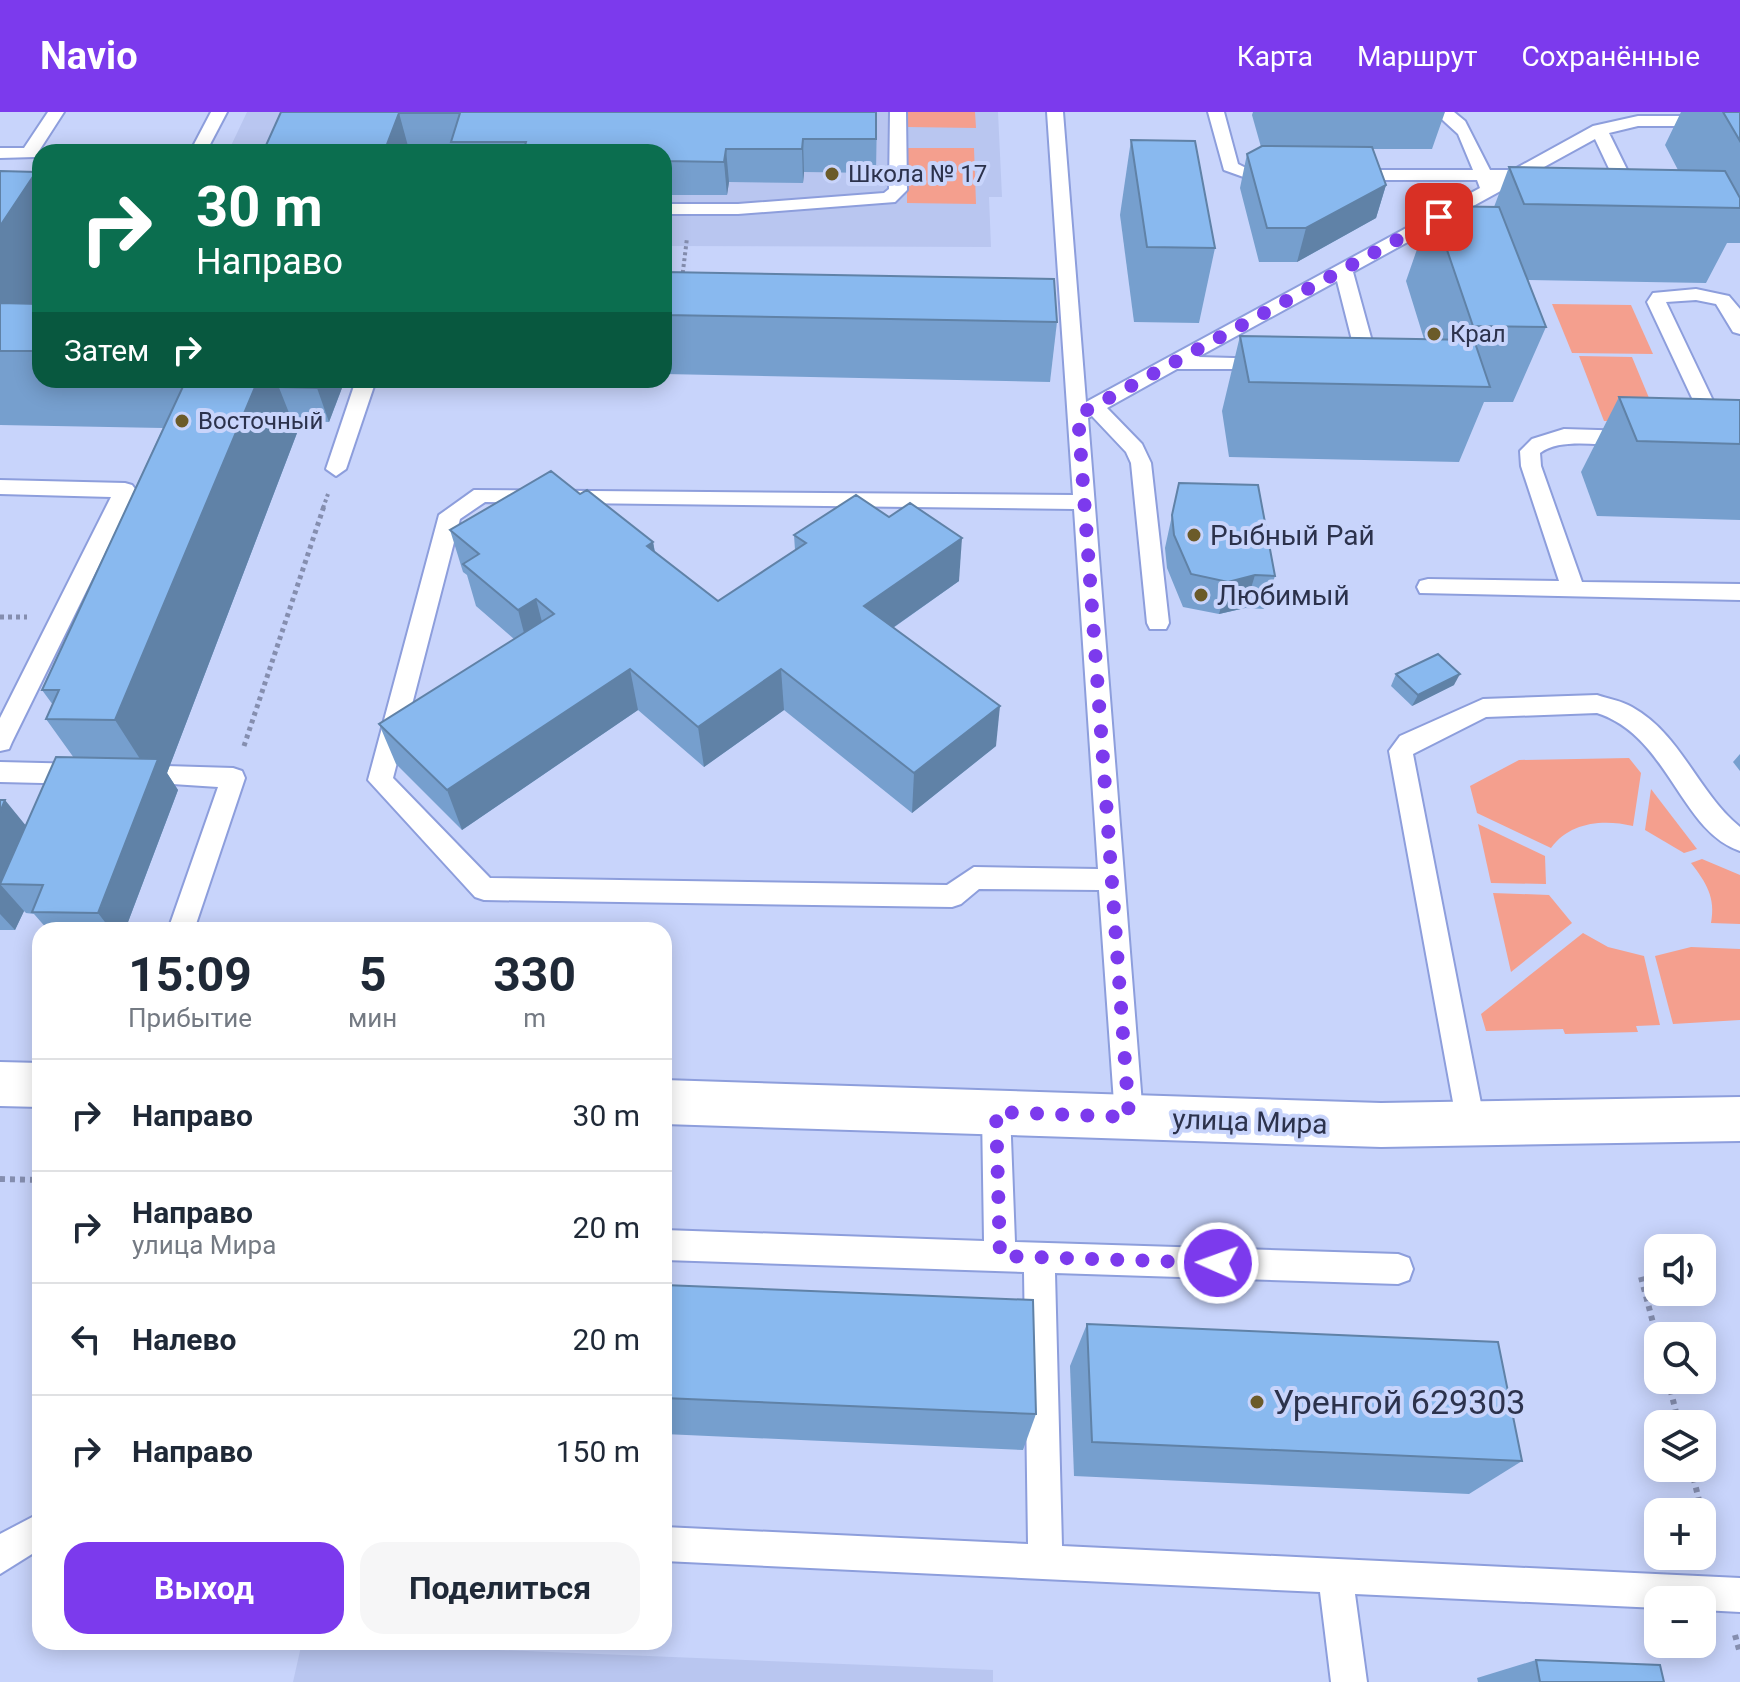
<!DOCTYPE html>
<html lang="ru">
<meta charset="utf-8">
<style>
:root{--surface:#fff;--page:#f6f6f7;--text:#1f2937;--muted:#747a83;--line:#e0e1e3;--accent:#7c3aed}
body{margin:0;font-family:Roboto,sans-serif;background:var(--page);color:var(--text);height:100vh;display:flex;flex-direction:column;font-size:30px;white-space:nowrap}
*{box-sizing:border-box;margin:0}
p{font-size:26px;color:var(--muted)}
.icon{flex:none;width:44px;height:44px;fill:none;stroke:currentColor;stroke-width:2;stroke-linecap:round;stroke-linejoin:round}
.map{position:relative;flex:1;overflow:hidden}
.sheet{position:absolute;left:32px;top:810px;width:640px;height:728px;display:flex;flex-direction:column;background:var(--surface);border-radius:24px;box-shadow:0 4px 20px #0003}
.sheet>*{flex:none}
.hud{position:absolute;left:32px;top:32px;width:640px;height:244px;border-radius:24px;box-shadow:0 4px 20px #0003;background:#0b6e4f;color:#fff;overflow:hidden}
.fabs{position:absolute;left:1644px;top:1122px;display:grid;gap:16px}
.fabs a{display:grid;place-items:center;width:72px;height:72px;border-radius:16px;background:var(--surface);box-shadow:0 4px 20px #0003;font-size:40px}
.pin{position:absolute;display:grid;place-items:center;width:68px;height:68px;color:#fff;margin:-34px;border-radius:16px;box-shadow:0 4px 12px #0006}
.me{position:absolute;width:88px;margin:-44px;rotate:272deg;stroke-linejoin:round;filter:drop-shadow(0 0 6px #0008)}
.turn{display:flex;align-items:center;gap:28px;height:168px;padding:0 32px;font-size:36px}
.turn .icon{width:104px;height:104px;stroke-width:2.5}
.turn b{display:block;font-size:56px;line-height:68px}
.then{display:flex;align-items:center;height:76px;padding:0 32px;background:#0003;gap:16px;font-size:30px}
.eta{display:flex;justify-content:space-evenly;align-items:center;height:136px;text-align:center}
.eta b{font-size:48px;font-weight:700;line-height:56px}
.cta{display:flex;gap:16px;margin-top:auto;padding:16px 32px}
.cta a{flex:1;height:92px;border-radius:24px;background:var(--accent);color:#fff;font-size:32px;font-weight:700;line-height:92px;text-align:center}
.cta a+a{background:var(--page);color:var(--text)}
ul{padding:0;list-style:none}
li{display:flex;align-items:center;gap:24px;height:112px;padding:0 32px;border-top:2px solid var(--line)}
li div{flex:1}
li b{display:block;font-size:30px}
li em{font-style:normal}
header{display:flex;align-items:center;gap:48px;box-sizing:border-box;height:112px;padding:0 40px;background:var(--accent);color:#fff}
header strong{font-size:38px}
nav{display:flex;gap:44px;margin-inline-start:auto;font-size:28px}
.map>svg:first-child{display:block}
.built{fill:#b9c6f0}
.green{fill:#f49f8e}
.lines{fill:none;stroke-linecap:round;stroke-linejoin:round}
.lane-casing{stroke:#8d9edc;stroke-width:4}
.secondary-casing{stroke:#8d9edc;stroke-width:4}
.path-far2{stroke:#858eaf;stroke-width:4;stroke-dasharray:3 3;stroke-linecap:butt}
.path-far1{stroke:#858eaf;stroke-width:5;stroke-dasharray:4 4;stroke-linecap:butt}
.path{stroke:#858eaf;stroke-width:6;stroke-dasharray:5 5;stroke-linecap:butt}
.lane{fill:#fff;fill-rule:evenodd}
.secondary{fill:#fff;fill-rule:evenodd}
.wall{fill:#769fce}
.shaded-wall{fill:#6082a7}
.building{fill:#89b9ef;stroke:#6082a7;stroke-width:2}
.route{stroke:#7c3aed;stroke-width:14;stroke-dasharray:0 25.2}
.poi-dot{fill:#6b5b29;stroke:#c8d4fb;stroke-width:3}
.labels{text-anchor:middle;stroke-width:8;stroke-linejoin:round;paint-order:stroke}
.far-poi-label{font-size:24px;fill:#2c324c;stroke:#c8d4fb;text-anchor:start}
.poi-label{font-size:28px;fill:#2c324c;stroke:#c8d4fb;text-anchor:start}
.street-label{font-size:28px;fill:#2c324c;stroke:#c8d4fb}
.near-poi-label{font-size:34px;fill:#2c324c;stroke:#c8d4fb;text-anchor:start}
</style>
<header>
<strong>Navio</strong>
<nav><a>Карта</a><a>Маршрут</a><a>Сохранённые</a></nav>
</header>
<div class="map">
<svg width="1740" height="1570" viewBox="0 0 1740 1570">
<rect width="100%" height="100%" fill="#c8d4fb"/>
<g class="built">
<path d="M247,0H998L1002,85H989L991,135L664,134V40H228Z"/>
<path d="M302,1530L993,1558V1570H293Z"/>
</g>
<g class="green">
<path d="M907,0H975L976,16L907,15Z"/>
<path d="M907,36H974L976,92L907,91Z"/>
<path d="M1552,192L1631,193L1653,242L1572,241Z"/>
<path d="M1579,244L1632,245L1659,310L1604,309Z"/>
<path d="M1629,646L1641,661L1633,714C1603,707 1570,710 1551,736L1477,701L1470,674L1519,648Z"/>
<path d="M1651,677L1697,737L1684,741L1645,718Z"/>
<path d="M1478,712L1545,744L1546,772L1491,771Z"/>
<path d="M1702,747L1740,763V812L1711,811C1716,786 1706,770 1691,751Z"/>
<path d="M1493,781L1549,783L1572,811L1511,860Z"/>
<path d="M1583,821L1608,835L1644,844L1660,913L1636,914L1638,920L1565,922L1563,917L1486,919L1481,902Z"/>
<path d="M1691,835L1740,837V908L1673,912L1655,844Z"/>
</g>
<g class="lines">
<g class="lane-casing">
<g id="lane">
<path d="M48,0H64L35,45L0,46V36H24Z"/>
<path d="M211,0H227L206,40H190Z"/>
<path d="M890,0H906L907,78L895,90L738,102H664V92H738L884,81L889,77Z"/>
<path d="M1047,0H1063L1086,290L1480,76L1477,68H1348L1339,63L1348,58H1473L1458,22L1434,0H1454L1465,9L1490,58H1513L1593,14L1638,4H1740V14H1638L1609,21L1639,82L1635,91L1629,92L1620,87L1621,82L1595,27L1353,160L1376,244C1372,255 1367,257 1356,260L1346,254L1356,244L1337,169L1198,245L1269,247L1279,253L1276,257H1177L1107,296L1142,332L1151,351L1169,511L1166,517H1150L1147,511L1131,351L1126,340L1092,304L1088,306L1143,1005L1139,1014L1129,1018L1119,1014L1115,1005L1099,778L979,777L961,792L952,795L484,788L475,785L368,668L439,403L474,378L1073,383ZM485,390L1074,397L1098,757L974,755L947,773L490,766L393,666L460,407Z"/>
<path d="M1208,0H1224L1238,52L1248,57L1283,59L1286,63L1283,67L1252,68L1224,58Z"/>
<path d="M437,30L445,35L443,40H427L431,31Z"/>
<path d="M1696,177L1729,184L1740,197V222L1733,220L1716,192L1696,188L1666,190L1727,318L1717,325L1707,318L1647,190L1653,181Z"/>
<path d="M356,268H376L346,357L336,364L326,357Z"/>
<path d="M1564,317L1632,319L1642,326C1628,343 1568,320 1540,341L1541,354L1582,470L1740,472V488L1420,481L1417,475L1420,469L1428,467L1559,469L1521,354L1520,339L1532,327Z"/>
<path d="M0,368L125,371L132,373L136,378L12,630L9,637L0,639V606L111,385L0,382Z"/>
<path d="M1597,583C1609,587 1622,589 1632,595C1681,622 1698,681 1740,715V739C1680,719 1669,624 1597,601L1486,605L1413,642L1485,1012L1481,1021L1471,1025L1461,1021L1457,1012L1389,639L1400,624L1483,587Z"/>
<path d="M0,650L84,652L93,655L96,662L93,669L84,672L0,670Z"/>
<path d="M166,654L233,656L242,659L245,666L194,818H168L218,675L157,671L154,664L157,657Z"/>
<path d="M996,987L1006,991L1010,1000L1015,1130L1398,1142L1409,1146L1413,1157L1409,1168L1398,1172L1055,1161L1062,1434L1740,1466V1500L1702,1498V1488H1658V1496L1355,1482L1367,1570H1331L1320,1480L664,1449V1415L1028,1432L1024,1160L664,1148V1118L984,1129L982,1000L986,991Z"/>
<path d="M40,1401V1437L0,1462V1422Z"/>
</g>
</g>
<g class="secondary-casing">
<g id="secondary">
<path d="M0,950L40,951V995L0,994Z"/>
<path d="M664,968L1381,991L1740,985V1029L1381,1035L664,1012Z"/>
</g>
</g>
<g class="path-far2">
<path d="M682,167L687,126"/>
<path d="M323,396L328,382"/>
</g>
<g class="path-far1">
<path d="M0,505H27"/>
<path d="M244,634L324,394"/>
</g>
<g class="path">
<path d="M0,1067L40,1068"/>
<path d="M1641,1165L1658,1230"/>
<path d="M1668,1268L1679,1312"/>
<path d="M1691,1356L1713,1444"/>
<path d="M1735,1523L1740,1541"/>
</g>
<use href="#lane" class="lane"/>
<use href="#secondary" class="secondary"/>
</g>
<g class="wall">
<path d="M281,0H877L876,61L804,60L803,71L729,70L727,83H664V40H453L452,35L408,34Z"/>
<path d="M1253,0H1445L1432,37H1373L1386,73L1376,106L1297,150H1259L1240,76L1247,42L1261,35L1252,3Z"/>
<path d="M1681,0H1740V131H1727L1706,171L1528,168L1546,215L1513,290H1484L1459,350L1229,345L1222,299L1240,224L1424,227L1406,169L1432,94L1494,95L1509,55L1678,58L1665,33Z"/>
<path d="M1131,28L1215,136L1199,211L1134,210L1120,103Z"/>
<path d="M0,59L36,60L37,62L40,268H345L329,310L292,309L297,321L167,661L178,678L125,818H48L34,802L26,801L24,799L15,818H0V688L26,714L74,646L46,607L53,593L42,578L163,316L0,313Z"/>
<path d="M664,160L1057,210L1050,270L664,262Z"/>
<path d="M1619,285L1740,288V408L1597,404L1581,360Z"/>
<path d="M1179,371L1275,464L1264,497L1245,496L1219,502L1183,495L1167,456L1165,436Z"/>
<path d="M580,382L653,430L655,440L718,489L795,438L794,423L959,469L893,516L996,634L912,701L784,598L704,655L638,598L462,718L396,652L379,612L514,527L476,494L467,463L463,460L450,418Z"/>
<path d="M1396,562L1454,573L1412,594L1391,574Z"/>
<path d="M1740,642V659L1733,650Z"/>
<path d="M664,1173L1036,1302L1023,1338L664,1322Z"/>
<path d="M1087,1212L1522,1349L1469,1382L1074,1364L1070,1254Z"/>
<path d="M1536,1548L1664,1570H1478L1477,1566Z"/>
</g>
<g class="shaded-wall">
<path d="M399,1L408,34L406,40H384Z"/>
<path d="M803,27L804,60L803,71L802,37Z"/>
<path d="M726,37L729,70L727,83L724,50Z"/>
<path d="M36,60L40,69V189L10,239H0V114Z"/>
<path d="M1386,73L1376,106L1297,150L1306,116Z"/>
<path d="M258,268H276L297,321L167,661L178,678L125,818H111L98,801L151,664L115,608Z"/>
<path d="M320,268H345L329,310L317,276Z"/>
<path d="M962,426L959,469L864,536V494Z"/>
<path d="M653,430L660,472L647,434Z"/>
<path d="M1255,463L1245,496L1219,502L1228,470Z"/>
<path d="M536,487L547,529L529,540L518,498Z"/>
<path d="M630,557L638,598L462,718L447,678Z"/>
<path d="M781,557L784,598L704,655L698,615Z"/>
<path d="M1460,562L1454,573L1412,594L1418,583Z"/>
<path d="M1000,594L996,634L912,701L914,661Z"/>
<path d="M5,688L49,742L0,772L24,799L15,818L0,802V700Z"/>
</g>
<g class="building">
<path d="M281,0H876V27H803L802,37H726L724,50L664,49V40H523L526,30H451L460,1H399L384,40H263Z"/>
<path d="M1723,0H1740V29Z"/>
<path d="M1131,28L1195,29L1215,136L1147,135Z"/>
<path d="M1262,34L1372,35L1386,73L1306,116H1267L1247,42Z"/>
<path d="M1509,55L1725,59L1740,86V96L1524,92Z"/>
<path d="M0,59L36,60L0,114Z"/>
<path d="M1432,94L1499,95L1546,215L1473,214Z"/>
<path d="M664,160L1054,167L1057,210L664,203Z"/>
<path d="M0,191L40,192V239H0Z"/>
<path d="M1240,224L1474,228L1490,275L1249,270Z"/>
<path d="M186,268H258L115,608L46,607L59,578H42Z"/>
<path d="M276,268H320L317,276L279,275Z"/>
<path d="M1619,285L1740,288V332L1637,329Z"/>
<path d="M551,359L580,382L587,378L653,430L647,434L718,489L806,431L794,423L856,383L889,405L910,391L962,426L864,494L1000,594L914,661L781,557L698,615L630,557L447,678L379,612L554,502L536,487L518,498L463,452L479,442L450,418Z"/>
<path d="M1179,371L1258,373L1275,464L1255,463L1228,470L1191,462L1174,423L1172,403Z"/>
<path d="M1438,542L1460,562L1418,583L1396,562Z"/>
<path d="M56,645L158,647L98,801L32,800L43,773L0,772Z"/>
<path d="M0,688H5L0,700Z"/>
<path d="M664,1173L1033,1188L1036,1302L664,1286Z"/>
<path d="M1087,1212L1498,1230L1522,1349L1092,1330Z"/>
<path d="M1536,1548L1660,1553L1664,1570H1540Z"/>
</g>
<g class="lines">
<path class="route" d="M1218,1151L1000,1144L996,1000L1129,1005L1078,303L1439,105"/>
</g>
<g class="poi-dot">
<circle cx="832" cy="62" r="8"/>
<circle cx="1434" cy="222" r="8"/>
<circle cx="182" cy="309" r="8"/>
<circle cx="1194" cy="423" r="8"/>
<circle cx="1201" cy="483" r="8"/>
<circle cx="1257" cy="1290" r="8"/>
</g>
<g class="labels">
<g class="far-poi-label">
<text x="848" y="70">Школа № 17</text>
<text x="1450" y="230">Крал</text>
<text x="198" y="317">Восточный</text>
</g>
<g class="poi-label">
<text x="1210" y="433">Рыбный Рай</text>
<text x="1217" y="493">Любимый</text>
</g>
<g class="street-label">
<text transform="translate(1250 1009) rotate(2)" y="10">улица Мира</text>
</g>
<g class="near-poi-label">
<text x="1273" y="1302">Уренгой 629303</text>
</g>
</g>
</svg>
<div class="fabs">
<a><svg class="icon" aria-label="sound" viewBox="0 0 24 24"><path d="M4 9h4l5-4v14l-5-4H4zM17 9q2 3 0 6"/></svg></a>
<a><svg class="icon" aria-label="search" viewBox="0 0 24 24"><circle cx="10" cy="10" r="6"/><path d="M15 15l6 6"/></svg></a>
<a><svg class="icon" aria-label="layers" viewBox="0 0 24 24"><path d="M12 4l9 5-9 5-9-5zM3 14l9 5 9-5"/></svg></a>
<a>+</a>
<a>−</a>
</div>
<div class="pin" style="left:1439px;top:105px;background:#d93025"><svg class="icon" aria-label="arrive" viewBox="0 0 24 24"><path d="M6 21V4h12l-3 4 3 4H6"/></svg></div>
<svg class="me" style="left:1218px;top:1151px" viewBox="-20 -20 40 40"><circle r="17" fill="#7c3aed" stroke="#fff" stroke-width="3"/><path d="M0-11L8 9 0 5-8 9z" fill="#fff"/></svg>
<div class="hud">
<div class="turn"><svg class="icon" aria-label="right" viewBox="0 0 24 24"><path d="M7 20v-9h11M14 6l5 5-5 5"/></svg><div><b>30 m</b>Направо</div></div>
<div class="then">Затем<svg class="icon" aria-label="right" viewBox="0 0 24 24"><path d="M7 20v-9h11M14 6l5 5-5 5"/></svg></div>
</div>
<section class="sheet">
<div class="eta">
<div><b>15:09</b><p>Прибытие</p></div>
<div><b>5</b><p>мин</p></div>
<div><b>330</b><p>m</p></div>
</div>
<ul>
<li><svg class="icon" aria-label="right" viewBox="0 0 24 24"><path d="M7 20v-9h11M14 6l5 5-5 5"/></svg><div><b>Направо</b></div><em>30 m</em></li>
<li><svg class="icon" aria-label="right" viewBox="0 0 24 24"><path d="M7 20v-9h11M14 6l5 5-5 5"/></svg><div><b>Направо</b><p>улица Мира</p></div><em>20 m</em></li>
<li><svg class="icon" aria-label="left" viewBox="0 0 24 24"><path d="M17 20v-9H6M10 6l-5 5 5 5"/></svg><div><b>Налево</b></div><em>20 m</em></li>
<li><svg class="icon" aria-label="right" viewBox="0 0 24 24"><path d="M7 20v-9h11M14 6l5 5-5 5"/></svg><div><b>Направо</b></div><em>150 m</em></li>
</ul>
<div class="cta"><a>Выход</a><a>Поделиться</a></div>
</section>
</div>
